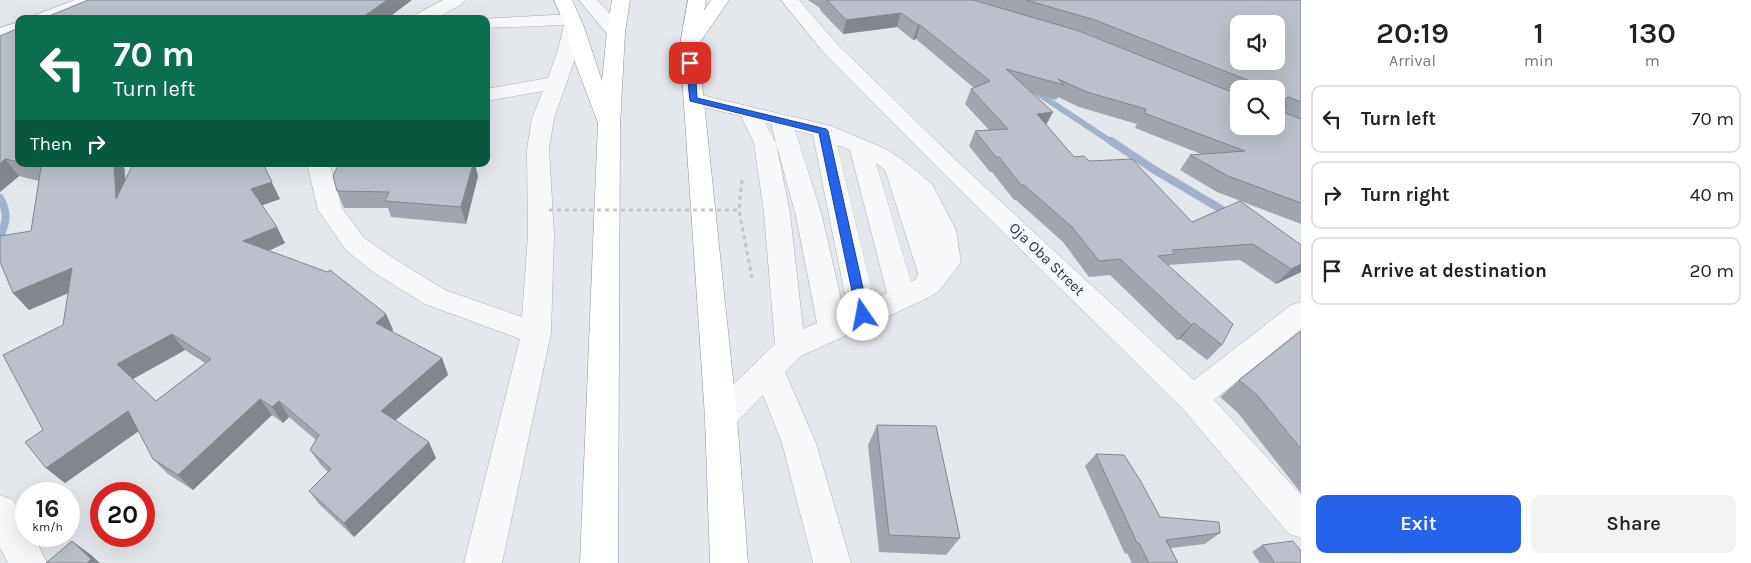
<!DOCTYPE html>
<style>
:root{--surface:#fff;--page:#f2f2f2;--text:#222;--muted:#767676;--line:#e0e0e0;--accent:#2563eb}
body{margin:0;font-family:Karla,sans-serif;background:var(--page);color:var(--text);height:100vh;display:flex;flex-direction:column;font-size:19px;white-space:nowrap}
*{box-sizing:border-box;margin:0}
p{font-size:16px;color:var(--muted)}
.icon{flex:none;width:28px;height:28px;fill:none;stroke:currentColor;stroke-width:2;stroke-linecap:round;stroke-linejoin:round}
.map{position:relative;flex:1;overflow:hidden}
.drawer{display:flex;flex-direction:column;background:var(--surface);width:450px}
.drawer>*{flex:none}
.top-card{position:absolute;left:15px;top:15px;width:475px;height:152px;border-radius:10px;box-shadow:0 5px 20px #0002;background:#0b6e4f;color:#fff;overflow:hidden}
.fabs{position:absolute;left:1230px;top:15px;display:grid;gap:10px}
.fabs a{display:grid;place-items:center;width:55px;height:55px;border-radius:10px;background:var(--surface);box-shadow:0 5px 20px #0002;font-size:25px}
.speed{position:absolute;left:15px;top:482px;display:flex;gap:10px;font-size:25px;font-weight:700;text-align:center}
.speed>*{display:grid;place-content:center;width:65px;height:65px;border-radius:50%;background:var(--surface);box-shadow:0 5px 20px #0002;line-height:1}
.speed small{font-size:12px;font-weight:400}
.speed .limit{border:8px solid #d22;background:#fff;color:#111}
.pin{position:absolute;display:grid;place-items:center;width:42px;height:42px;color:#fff;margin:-21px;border-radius:10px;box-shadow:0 2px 8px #0006}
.me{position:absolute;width:55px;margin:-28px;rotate:348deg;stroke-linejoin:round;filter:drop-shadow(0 0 4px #0008)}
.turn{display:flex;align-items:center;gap:18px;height:105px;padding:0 15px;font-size:22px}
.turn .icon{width:65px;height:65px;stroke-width:2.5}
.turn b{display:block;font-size:35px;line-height:42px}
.then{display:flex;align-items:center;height:48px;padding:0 15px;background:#0003;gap:10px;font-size:19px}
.eta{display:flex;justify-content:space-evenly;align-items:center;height:85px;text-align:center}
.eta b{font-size:30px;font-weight:600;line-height:35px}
.button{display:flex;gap:10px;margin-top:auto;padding:10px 15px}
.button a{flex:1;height:58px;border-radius:10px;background:var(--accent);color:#fff;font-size:20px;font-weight:600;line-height:58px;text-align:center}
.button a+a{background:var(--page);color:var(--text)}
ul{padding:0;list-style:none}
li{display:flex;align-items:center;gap:15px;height:68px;margin:0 10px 8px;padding:0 5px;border:2px solid var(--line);border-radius:10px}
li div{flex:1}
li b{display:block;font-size:19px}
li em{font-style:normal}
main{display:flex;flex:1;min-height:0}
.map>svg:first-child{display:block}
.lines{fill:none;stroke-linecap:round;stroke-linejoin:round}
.stream-far1{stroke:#9fb4cc;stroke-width:6}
.stream{stroke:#9fb4cc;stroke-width:8}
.minor-casing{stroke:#a9aeb7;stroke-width:1}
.highway-casing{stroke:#8b94a3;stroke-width:1}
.path{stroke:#c2c5cb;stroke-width:3;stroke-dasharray:4 4;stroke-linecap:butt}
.minor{fill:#f7f8fa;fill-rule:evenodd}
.highway{fill:#fff;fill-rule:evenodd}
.path-bridge{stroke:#c2c5cb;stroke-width:3;stroke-dasharray:4 4;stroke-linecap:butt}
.wall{fill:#a1a5ae;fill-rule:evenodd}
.shaded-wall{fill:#83868d}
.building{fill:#bbc0ca;stroke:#83868d;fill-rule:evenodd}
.route{fill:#2563eb;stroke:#184099}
.labels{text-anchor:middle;stroke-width:4;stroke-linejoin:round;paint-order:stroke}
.street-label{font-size:15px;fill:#2b3445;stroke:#f4f6f9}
</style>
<main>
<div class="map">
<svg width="1301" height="563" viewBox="0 0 1301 563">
<rect width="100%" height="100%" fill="#e4e7ec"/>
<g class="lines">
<path class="stream-far1" d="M1033,90L1113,143"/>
<g class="stream">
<path d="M1111,141L1153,169L1231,215"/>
<path d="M0,198C8,212 7,222 0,236"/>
</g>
<g class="minor-casing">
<g id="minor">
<path d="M75,0H100L97,4L58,19H32L35,15Z"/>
<path d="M443,0H465L462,4L435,19H412L415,15Z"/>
<path d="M579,0H597L623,28L625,32L623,36L616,38L609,36Z"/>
<path d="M781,0H799L838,45L959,163L1194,380L1291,305L1301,302V329L1214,400L1301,495V538L1288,533L1182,408L943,173L824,53Z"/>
<path d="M572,14L578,15L582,23L578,50L554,118L549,149L554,235L551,333L502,563H464L520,339L425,304L373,272L346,250L318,210L307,164H330L342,208L364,238L393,258L445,290L522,317L528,235L527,149L532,118L543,91L486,101V89L548,78L558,50L564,25L486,28V19H481Z"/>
<path d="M19,22V33L0,40V28Z"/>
<path d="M693,93L831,126L886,149L904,161L932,184L956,230L961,262L939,291L928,298L801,356L785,372L816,443L851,563H813L782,443L763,395L732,427L721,431L710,427L705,417L710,407L775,344L764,213L754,143L741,116L686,103L683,99L686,95ZM765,123L771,124L776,143ZM795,130L813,135L848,310L844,312L822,216ZM776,143L796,216L817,323L803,329L790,213ZM837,145L850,150L887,293L874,299ZM876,163L885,170L918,273L917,278L911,282Z"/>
<path d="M0,495L13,500L26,524V536H34L47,563H8L0,548Z"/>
</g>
</g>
<g class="highway-casing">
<g id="highway">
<path d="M554,0H572L584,27L602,81L607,32L612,0H630L625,32L620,126L618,563H580L598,123L575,62L566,27Z"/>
<path d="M688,0H706L704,11L711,0H729L698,45L737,417L748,563H710L705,417L680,45Z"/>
</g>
</g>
<path class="path" d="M742,180L739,210L752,278"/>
<use href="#minor" class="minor"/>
<use href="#highway" class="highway"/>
<path class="path-bridge" d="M549,210H739"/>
</g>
<g class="wall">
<path d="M808,0H1301V224L1217,192L1180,170L1190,155L1201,154L1135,128L1137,124L1079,107L1058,97L1056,100L1032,93L1046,125L1074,157L1089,161L1192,222L1240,201L1301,272L1276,284L1240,260L1168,265L1222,345L1207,360L1180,339L1177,340L1110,275L1089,277L1063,242L1016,200H1014L992,172H990L969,146L975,131L989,130L965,104L971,89L974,88L916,39L913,40L897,27L843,34L820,10V8ZM1081,32L1088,34L1139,55ZM1239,89H1276L1239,126Z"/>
<path d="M19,28V164H124L125,179L280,199L262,205L285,243L269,251L386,314L393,330L392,332L442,358L448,375L395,420L436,458L354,537L320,505L309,491L328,472L321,465L310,450L316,440L289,417L283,423L272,415L193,490L168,474L153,459L139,431L65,483L46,468L43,430L63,325L68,293L29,310L13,293L31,231L39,181L19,176L0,192ZM185,350L205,363L156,401L133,379Z"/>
<path d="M478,176L466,224L391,217L388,208H344L337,191Z"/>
<path d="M1301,331V493L1238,413L1220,397L1239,380Z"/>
<path d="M877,425L960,538L946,555L879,552L868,445Z"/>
<path d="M1096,454L1160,517L1220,533L1205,544L1171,548L1178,563H1132L1127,553L1125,554L1085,466Z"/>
<path d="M1262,545L1301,563H1260L1252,552Z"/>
</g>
<g class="shaded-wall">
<path d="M387,0H412L387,19H360Z"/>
<path d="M901,13L897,27L843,34L846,20Z"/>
<path d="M918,25H920L916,39L913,40Z"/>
<path d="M1053,112L1045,127L1037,114Z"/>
<path d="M5,159L19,176L0,192V164Z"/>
<path d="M114,164H124L128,216L116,199Z"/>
<path d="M263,164L280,199L260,206L251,189Z"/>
<path d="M473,164H475L478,176L466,224L461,207Z"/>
<path d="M277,227L285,243L253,258L243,241Z"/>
<path d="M1301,264V272L1276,284L1291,269Z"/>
<path d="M72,268L87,285L29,310L13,293Z"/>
<path d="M386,314L393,330L383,339L376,323Z"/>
<path d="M1194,323L1180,339L1177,340L1191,325Z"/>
<path d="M172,334L185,350L131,380L117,364Z"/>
<path d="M442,358L448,375L389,426L381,411Z"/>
<path d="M260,399L272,415L193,490L178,475Z"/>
<path d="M279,401L289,417L283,423L272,407Z"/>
<path d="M128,411L144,427L65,483L46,468Z"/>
<path d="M429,442L436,458L354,537L344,523Z"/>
<path d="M72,541L90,554L100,563H87Z"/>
</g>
<g class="building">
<path d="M88,0H387L360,19H42Z"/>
<path d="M827,0H973L1079,31L1239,95V126H1276V89H1251L1250,81L1095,20L1026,0H1301V102L1288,97L1285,99L1286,109H1282V112L1301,119V203L1228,176L1190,155L1245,151L1144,113L1146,109L1087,92L1058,79L1064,85L1006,69L1053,112L1037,114L1074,157L1084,156L1089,161L1132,159L1192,222L1240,201L1301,245V264L1291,269L1253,244L1172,250L1175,254L1158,256L1233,324L1222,345L1194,323L1191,325L1120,259L1099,261L1072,227L1024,185H1021L999,157H996L975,131L1008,129L971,89L990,81L920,25H918L901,13L846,20ZM1239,24H1276V61H1239Z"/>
<path d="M19,28V162L5,159L0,164V36Z"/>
<path d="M25,164H114L116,199L133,164H263L272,182L251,189L277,227L243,241L327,272L330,270L386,314L376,323L442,358L381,411L429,442L344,523L309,491L331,469L310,450L319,435L279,401L272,407L260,399L178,475L153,459L128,411L46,468L25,442L43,430L3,355L63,325L72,268L13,293L0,262V236L31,231L41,167ZM172,334L211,359L156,401L117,364Z"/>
<path d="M339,164H473L461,207L385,201L389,192L337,191L333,176Z"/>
<path d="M1301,331V449L1257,395L1239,380Z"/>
<path d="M877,425L936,426L960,538L889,535Z"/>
<path d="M1096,454L1124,455L1140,480L1160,517L1219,522L1220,533L1166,540L1178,563H1149L1139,543H1137Z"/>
<path d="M72,541L91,559L87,563H46Z"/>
<path d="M1293,541L1301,551V563H1275L1262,545Z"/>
</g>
<path class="route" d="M690,61L695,63L697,98L826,129L828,131L869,315L868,318H859L857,315L819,133L690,101L686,63Z"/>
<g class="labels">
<g class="street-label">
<text transform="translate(1047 259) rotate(44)" y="5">Oja Oba Street</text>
</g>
</g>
</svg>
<div class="fabs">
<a><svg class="icon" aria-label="sound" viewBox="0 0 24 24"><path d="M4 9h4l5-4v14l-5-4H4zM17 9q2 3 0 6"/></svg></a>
<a><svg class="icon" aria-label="search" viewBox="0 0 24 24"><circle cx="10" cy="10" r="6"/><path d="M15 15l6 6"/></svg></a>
</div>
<div class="speed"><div>16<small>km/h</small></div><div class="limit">20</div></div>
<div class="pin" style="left:690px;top:63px;background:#d93025"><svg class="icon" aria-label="arrive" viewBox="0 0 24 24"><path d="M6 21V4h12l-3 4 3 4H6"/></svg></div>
<svg class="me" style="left:863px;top:315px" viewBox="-20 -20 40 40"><circle r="19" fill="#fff"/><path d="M0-13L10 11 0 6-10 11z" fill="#2563eb"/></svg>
<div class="top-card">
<div class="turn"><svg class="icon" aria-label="left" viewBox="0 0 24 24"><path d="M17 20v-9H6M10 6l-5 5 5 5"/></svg><div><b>70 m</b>Turn left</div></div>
<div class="then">Then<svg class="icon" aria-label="right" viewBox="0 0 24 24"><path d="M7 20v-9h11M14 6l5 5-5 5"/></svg></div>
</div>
</div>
<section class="drawer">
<div class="eta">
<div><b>20:19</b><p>Arrival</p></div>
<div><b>1</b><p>min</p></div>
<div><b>130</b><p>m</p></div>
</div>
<ul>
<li><svg class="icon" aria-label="left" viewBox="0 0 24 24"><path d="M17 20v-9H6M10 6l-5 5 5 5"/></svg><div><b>Turn left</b></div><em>70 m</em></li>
<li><svg class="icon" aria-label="right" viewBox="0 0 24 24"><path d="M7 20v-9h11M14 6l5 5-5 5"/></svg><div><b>Turn right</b></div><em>40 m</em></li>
<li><svg class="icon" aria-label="arrive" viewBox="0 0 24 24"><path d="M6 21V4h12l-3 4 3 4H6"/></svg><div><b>Arrive at destination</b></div><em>20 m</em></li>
</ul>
<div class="button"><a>Exit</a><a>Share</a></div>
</section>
</main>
